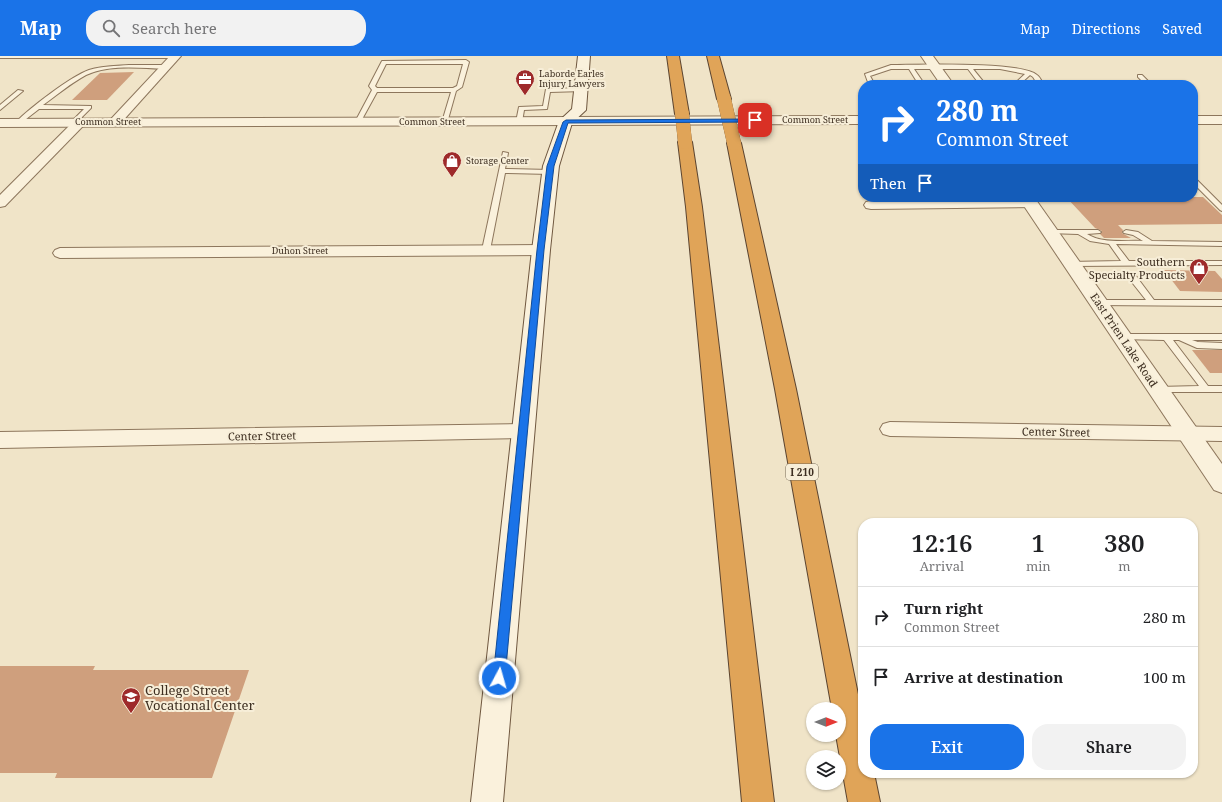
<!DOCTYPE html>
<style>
:root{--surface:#fff;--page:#f2f2f2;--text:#202124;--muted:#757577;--line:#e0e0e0;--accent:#1a73e8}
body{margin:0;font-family:"Noto Serif",serif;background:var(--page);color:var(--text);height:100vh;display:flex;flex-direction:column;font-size:15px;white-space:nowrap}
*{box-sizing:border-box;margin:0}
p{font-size:13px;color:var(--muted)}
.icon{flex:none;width:22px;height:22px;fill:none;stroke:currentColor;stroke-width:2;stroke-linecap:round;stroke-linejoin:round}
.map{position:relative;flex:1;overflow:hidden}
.panel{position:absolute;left:858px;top:462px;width:340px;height:260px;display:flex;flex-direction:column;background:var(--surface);border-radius:16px;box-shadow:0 1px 3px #0004}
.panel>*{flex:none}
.top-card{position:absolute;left:858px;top:24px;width:340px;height:122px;border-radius:16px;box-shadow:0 1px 3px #0004;background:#1a73e8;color:#fff;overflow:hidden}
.needle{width:26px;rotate:90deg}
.controls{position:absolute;left:806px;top:646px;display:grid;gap:8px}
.controls a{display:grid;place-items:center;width:40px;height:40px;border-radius:50%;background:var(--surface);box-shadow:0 1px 3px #0004;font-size:20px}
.pin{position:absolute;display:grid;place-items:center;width:34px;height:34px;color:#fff;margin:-17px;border-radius:8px;box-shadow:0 2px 6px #0006}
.me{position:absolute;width:44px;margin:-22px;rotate:6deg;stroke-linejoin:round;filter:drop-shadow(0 0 3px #0008)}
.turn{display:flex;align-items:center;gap:14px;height:84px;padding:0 12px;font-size:18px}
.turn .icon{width:52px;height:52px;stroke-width:2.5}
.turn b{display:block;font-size:28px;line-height:34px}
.then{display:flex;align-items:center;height:38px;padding:0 12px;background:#0003;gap:8px;font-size:15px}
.eta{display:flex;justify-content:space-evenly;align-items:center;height:68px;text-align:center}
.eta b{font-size:24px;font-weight:600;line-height:28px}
.primary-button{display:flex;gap:8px;margin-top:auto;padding:8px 12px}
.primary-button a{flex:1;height:46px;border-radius:16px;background:var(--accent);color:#fff;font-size:16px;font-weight:600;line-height:46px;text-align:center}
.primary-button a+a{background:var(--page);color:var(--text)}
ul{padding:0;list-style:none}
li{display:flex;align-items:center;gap:12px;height:60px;padding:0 12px;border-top:1px solid var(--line)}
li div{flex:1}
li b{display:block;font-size:15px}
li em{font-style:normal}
header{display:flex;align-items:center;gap:24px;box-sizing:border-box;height:56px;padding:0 20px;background:var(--accent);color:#fff}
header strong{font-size:19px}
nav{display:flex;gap:22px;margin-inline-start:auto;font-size:14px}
.search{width:280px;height:36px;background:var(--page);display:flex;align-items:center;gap:10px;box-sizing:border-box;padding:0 14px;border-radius:16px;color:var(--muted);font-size:15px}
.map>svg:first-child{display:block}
.building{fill:#cf9f7d}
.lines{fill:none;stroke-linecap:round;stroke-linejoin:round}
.service-casing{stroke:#8d765c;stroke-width:2}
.minor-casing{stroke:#8d765c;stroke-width:2}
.tertiary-casing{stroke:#8d765c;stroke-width:2}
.secondary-casing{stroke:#6f573f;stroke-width:2}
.motorway-casing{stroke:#5b4430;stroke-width:2}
.service{fill:#faf1dc;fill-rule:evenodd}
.minor{fill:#faf1dc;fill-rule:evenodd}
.tertiary{fill:#faf1dc;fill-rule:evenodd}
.secondary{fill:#faf1dc;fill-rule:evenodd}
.motorway{fill:#e0a458;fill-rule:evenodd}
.motorway-bridge-casing{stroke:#5b4430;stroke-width:14;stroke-linecap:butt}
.motorway-bridge{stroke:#e0a458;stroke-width:14}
.route{fill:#1a73e8;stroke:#114b97}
.labels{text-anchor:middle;stroke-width:4;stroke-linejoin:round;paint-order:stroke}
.far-poi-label{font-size:9px;fill:#3d2e20;stroke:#f7eed8;text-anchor:start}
.far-street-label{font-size:9px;fill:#3d2e20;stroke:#f7eed8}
.shield{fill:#f7eed8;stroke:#756857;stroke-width:1}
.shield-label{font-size:10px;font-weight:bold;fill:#3d2e20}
.poi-label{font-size:11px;fill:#3d2e20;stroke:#f7eed8;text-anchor:end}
.street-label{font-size:11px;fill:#3d2e20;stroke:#f7eed8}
.near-poi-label{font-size:13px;fill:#3d2e20;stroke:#f7eed8;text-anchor:start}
</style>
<header>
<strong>Map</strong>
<div class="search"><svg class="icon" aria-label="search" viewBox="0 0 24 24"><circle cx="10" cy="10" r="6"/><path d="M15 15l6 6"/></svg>Search here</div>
<nav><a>Map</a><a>Directions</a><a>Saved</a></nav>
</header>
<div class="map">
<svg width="1222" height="746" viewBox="0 0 1222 746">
<rect width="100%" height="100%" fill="#f0e4c8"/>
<g class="building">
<path d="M134,16L107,44H72L100,17Z"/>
<path d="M1066,141H1203L1222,159V168L1118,169L1123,174L1122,177L1131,182H1104L1100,178L1102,175L1095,172Z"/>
<path d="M1164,214L1215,215L1222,223V236L1180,235Z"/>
<path d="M1192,294H1222V317H1210Z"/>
<path d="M0,610H95L93,614H249L212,722H55L57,717H0Z"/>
</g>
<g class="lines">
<g class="service-casing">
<g id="service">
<path d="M0,0H177V1L175,2H0Z"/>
<path d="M466,4L469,6L462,31L456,35L447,67L442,66L451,36H377L360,67L355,66L372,34L369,30L382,5ZM386,8H463L457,30L453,32H377L375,30Z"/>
<path d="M129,9H166L169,11L166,13C141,12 110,8 86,19C71,27 57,39 43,49L91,50V52L76,67L71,66L84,53H39L21,67L16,66C30,52 70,21 89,14C101,10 116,10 129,9Z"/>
<path d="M891,9C917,9 1020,5 1037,19C1040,21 1042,26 1044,29H1038L1033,21L1030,19L1019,29H1013L1025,18L1000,13H973L986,29H980L968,13H914L925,29H919L909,13H891L870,20L875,29H869L865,18Z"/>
<path d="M1138,19H1142L1152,29H1146L1138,21Z"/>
<path d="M581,32L583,33V35L550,36L547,53L524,54L522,66L519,68L516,66L519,51L543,50L546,33Z"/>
<path d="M18,34L23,35L0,54V49Z"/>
<path d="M503,96L508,97L505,113L550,114L553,116L550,118L505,117L490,194L486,196L482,194Z"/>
<path d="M1193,121L1195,122L1222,149V155L1220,154L1193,127Z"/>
<path d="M1050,174H1098L1101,176L1100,177L1087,178C1103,188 1125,184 1143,185L1133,179L1124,177L1123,176L1126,174L1138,176L1152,185L1222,186V190L1116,188L1129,205H1222V209L1072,210L1068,208L1069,206L1121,205L1109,188L1090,185L1078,178L1048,177L1047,176Z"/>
<path d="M1127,216H1133L1154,244H1222V250L1095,249V245L1098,244H1146L1127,220Z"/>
<path d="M1122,278H1222V284H1192L1198,286L1222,287V293L1197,292L1179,284H1173L1208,330H1222V336H1155L1154,334L1158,331L1199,330L1164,284L1119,283L1118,281L1119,279Z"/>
</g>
</g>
<g class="minor-casing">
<g id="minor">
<path d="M170,0H181L119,69H111L109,66L111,63Z"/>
<path d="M80,62L84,63L86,66L84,69L5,150L0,151V139L76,63Z"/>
<path d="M1030,144L1035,145L1037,148L1035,151L871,153L866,152L864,149L866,146L871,145Z"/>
<path d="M541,189L546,191L548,194L546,197L541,199L60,202L55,200L53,197L55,194L60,192Z"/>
<path d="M890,366L1222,371V385L890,380L883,378L880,373L883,368Z"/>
<path d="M523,368L530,370L533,375L530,380L523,382L0,392V376Z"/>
</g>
</g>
<g class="tertiary-casing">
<g id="tertiary">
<path d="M921,0H933L954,29H941Z"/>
<path d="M863,60V68L0,71V63Z"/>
<rect x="1193" y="60" width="29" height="8"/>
<path d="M1018,141H1034L1222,408V437L1214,434Z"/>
</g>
</g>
<g class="secondary-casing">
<path id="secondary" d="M578,0H590L586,54L572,67L559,110L550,194L503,746H471L532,194L543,110L559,65L572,53Z"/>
</g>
<g class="motorway-casing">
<g id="motorway">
<path d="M667,0H679L689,58L687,61L682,62L677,61L675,58Z"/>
<path d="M707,0H719L731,43L729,46H719L717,43Z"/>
<path d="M685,82L690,83L692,86L702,151L774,746H742L686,151L678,86L680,83Z"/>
<path d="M734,83L739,84L741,87L796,333L863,663V717H874L880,746H848L836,679H839V653H832L775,333L727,87L729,84Z"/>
</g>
</g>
<use href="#service" class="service"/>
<use href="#minor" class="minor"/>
<use href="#tertiary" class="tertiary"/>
<use href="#secondary" class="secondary"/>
<use href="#motorway" class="motorway"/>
<g class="motorway-bridge-casing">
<g id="motorway-bridge">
<path d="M724,43L734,87"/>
<path d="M682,58L685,86"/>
</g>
</g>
<use href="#motorway-bridge" class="motorway-bridge"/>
</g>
<path class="route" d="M755,63H757V66L568,67L554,110L544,194L505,622L503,627L499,628L495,627L493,622L537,194L547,110L563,66L566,64Z"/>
<defs>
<g id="office-pin" transform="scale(1)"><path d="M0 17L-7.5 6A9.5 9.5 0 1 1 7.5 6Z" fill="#9e2a2b" stroke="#f7eed8"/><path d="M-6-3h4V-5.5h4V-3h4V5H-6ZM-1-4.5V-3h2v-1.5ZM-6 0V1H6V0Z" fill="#fff"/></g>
<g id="shop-pin" transform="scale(1)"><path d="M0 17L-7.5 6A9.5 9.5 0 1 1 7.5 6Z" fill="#9e2a2b" stroke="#f7eed8"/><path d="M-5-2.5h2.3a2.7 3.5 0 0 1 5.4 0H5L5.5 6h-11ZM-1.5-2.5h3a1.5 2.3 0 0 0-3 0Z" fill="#fff"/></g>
<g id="school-pin" transform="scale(1)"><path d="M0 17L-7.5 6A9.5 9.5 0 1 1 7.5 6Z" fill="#9e2a2b" stroke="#f7eed8"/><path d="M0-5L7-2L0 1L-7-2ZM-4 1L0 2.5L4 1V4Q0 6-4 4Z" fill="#fff"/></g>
</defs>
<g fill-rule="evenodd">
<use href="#office-pin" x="525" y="23"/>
<use href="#shop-pin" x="452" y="105"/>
<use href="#shop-pin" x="1199" y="212"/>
<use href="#school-pin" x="131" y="641"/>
</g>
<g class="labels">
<g class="far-poi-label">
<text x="539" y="21">Laborde Earles<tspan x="539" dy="10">Injury Lawyers</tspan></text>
<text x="466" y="108">Storage Center</text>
</g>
<g class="far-street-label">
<text x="815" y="67">Common Street</text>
<text x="108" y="69">Common Street</text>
<text x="432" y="69">Common Street</text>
<text x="300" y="198">Duhon Street</text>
</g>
<rect class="shield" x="786" y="408" width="32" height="16" rx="3"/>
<g class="shield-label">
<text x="802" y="420">I 210</text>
</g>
<g class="poi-label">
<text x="1185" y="210">Southern<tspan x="1185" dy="13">Specialty Products</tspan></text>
</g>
<g class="street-label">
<text transform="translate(1124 284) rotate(56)" y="4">East Prien Lake Road</text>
<text transform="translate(1056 376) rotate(1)" y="4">Center Street</text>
<text transform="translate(262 380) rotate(-1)" y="4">Center Street</text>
</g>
<g class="near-poi-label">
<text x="145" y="639">College Street<tspan x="145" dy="15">Vocational Center</tspan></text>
</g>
</g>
</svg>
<div class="controls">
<a><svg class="needle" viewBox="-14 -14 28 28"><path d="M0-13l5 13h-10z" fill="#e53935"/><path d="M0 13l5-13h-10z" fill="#757577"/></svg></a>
<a><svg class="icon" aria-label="layers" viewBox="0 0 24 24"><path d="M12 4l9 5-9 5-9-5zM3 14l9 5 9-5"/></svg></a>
</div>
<div class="pin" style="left:755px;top:64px;background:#d93025"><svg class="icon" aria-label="arrive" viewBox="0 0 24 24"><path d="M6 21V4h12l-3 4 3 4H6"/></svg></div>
<svg class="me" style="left:499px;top:622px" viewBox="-20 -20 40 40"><circle r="17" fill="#1a73e8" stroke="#fff" stroke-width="3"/><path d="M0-11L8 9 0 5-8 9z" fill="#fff"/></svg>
<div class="top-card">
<div class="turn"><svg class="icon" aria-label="right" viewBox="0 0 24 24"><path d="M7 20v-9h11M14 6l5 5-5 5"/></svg><div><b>280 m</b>Common Street</div></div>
<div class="then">Then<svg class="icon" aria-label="arrive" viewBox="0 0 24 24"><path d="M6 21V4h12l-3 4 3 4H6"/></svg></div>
</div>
<section class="panel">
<div class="eta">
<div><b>12:16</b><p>Arrival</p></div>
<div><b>1</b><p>min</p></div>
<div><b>380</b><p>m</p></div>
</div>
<ul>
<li><svg class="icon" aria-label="right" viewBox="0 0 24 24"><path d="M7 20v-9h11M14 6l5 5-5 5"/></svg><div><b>Turn right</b><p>Common Street</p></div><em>280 m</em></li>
<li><svg class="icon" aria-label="arrive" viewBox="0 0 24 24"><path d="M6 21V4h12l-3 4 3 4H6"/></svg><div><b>Arrive at destination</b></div><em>100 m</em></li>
</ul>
<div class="primary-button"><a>Exit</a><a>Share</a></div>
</section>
</div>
